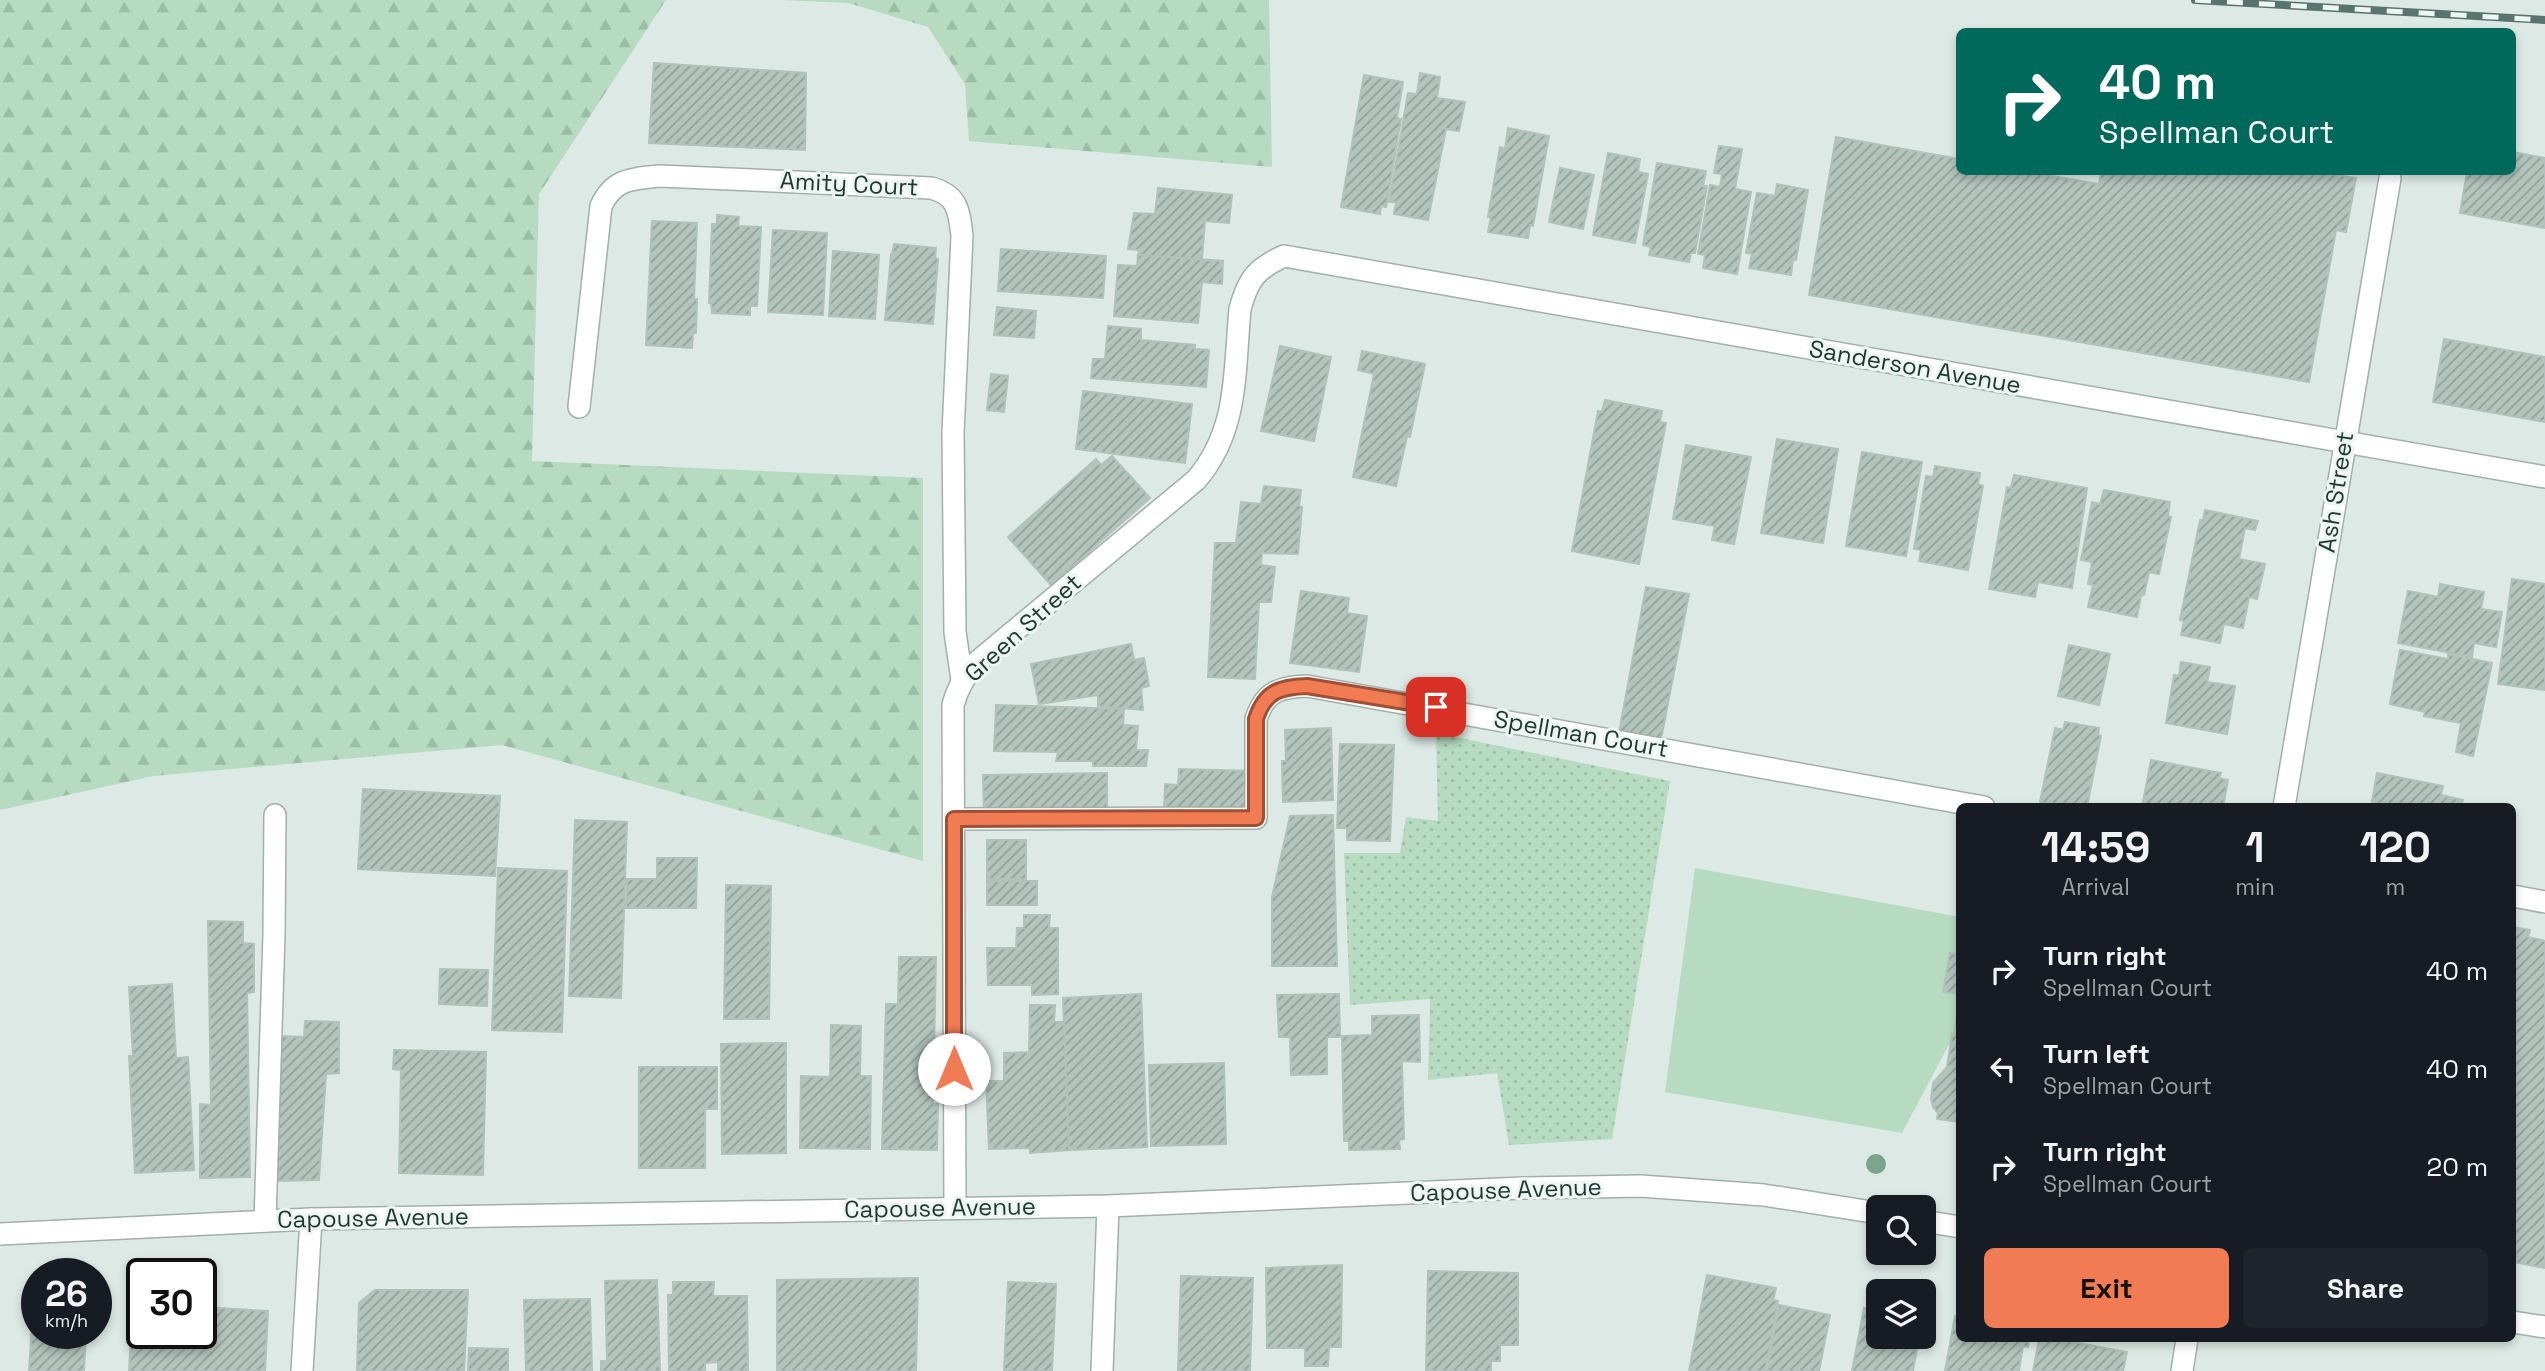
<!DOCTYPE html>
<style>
:root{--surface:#171b24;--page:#20242c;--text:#f1f3f6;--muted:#9ea1a6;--accent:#f17b53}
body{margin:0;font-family:"Space Grotesk",sans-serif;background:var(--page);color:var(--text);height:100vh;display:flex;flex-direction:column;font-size:26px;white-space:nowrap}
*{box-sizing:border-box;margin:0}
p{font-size:23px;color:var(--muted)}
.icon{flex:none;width:38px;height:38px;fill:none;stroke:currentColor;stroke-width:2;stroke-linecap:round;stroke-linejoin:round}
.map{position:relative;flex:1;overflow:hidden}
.details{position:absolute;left:1956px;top:803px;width:560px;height:539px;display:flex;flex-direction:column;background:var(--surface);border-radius:10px;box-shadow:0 4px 10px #0003}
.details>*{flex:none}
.top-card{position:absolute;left:1956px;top:28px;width:560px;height:147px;border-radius:10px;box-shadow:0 4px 10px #0003;background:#00695c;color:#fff;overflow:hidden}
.tools{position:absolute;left:1866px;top:1195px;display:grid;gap:14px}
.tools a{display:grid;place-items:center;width:70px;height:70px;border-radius:10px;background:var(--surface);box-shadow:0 4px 10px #0003;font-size:35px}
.speed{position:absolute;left:21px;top:1258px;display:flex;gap:14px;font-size:35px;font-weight:700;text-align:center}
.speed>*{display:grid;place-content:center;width:91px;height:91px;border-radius:50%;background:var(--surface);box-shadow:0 4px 10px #0003;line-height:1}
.speed small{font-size:18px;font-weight:400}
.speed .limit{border:4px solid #111;border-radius:10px;background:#fff;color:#111}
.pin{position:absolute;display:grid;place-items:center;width:60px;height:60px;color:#fff;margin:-30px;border-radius:14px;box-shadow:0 4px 10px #0006}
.me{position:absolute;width:77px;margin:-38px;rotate:0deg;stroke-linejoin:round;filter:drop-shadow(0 0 5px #0008)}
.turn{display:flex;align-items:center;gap:24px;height:147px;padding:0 28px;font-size:32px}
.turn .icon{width:91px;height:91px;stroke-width:2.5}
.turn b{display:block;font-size:49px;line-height:60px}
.eta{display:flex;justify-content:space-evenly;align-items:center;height:119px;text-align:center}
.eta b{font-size:42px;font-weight:700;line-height:49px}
.button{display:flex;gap:14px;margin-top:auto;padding:14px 28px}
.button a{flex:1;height:80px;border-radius:10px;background:var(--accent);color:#111;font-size:28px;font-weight:700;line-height:80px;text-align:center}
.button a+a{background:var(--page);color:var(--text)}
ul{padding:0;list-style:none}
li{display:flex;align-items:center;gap:21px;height:98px;padding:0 28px}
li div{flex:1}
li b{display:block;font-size:26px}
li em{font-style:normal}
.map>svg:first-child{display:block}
.grass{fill:url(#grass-dots)}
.forest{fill:url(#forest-firs)}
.park{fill:#b6dbc0}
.building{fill:url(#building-hatch);stroke:#b0c2bb;stroke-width:2}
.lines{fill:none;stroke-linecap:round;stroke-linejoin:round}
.lane-casing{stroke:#a0b0ab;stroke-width:24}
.street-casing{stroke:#a0b0ab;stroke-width:24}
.secondary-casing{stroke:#9db5ac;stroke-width:24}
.lane{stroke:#fff;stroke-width:21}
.street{stroke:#fff;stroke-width:21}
.secondary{stroke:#fff;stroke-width:21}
.rail-casing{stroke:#59746d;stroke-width:8}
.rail{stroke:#edf6f2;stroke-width:5;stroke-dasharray:16;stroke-linecap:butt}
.tree{fill:#7ba58d}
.route-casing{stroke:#9d5036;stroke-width:18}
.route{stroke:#f17b53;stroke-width:12}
.labels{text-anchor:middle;stroke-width:6;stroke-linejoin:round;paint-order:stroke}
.street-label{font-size:24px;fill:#1f3832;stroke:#edf6f2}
</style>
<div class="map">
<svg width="2545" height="1371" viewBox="0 0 2545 1371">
<defs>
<pattern id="grass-dots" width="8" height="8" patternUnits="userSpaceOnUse" patternTransform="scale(1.75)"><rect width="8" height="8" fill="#b6dbc0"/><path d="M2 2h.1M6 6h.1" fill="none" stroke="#9cbda5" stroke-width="1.8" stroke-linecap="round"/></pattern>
<pattern id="forest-firs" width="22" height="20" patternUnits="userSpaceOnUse" patternTransform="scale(1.75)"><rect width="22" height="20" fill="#b6dbc0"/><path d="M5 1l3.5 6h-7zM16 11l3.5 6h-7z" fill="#9cbda5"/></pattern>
<pattern id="building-hatch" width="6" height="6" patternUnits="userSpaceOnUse" patternTransform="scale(1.75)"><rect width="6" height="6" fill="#b3c4bd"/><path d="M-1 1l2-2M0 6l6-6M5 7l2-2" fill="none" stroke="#91a09a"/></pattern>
</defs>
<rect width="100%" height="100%" fill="#dde9e4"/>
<path class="grass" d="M1436,733L1670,781L1612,1139L1509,1145L1497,1073L1428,1080L1430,999L1350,1005L1344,853H1400L1406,817L1438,821Z"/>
<g class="forest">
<path d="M0,0H666L539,194L532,461L923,478V861L502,745L153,776L0,810Z"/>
<path d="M781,0H1269L1272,167L969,141L965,84L928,27L848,3Z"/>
</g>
<path class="park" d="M1695,868L1960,917V1000L1954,1035L1902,1133L1665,1092Z"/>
<g class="building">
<path d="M654,63L806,73L805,150L649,143Z"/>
<path d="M1420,73L1440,77L1437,98L1465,102L1459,131L1446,129L1428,220L1394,214L1396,202H1389L1408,93L1417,94Z"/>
<path d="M1364,75L1403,82L1397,118L1401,119L1386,207L1381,206L1380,214L1341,207Z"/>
<path d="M1508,128L1549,136L1533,226L1530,225L1528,238L1488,232L1491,217H1488L1500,147L1505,149Z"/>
<path d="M1836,137L1960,159V172H2029L2099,184L2101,172H2320L2356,178L2346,232L2336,230L2309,382L1809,295Z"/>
<path d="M1719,146L1742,149L1735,189L1751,192L1737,274L1703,268L1705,255L1698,254L1710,185L1720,187L1722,174L1714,173Z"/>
<path d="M2513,152L2545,158V228L2460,213L2467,172H2513Z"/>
<path d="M1608,153L1640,159L1638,172L1648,174L1635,243L1593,235Z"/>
<path d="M1657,163L1706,171L1703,186H1707L1695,253H1691L1689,262L1649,255L1651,247L1643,245Z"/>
<path d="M1560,168L1594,175L1583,229L1549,222Z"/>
<path d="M1777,184L1808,190L1796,260H1793L1791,275L1749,268L1752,254L1746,253L1757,193L1775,196Z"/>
<path d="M1158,188L1232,195L1229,223L1205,221L1202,259L1138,255L1139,250L1128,249L1134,213L1155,214Z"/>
<path d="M717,215L739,217L738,226L761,227L757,306H750V315L712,313L711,303H709L712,224H717Z"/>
<path d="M652,221L697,223L694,299H697L696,333H693L692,348L646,345Z"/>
<path d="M773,230L827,233L823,315L768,312Z"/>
<path d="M894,244L936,248L935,258L938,259L933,324L885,320L891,254H892Z"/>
<path d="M1001,249L1106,256L1103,298L998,291Z"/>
<path d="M833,251L879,255L875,319L829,316Z"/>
<path d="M1138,255L1223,261L1222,284L1202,282L1198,323L1114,316L1118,265L1137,266Z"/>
<path d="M997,307L1036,311L1034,338L994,335Z"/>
<path d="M1108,326L1141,329V340L1195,345V349L1209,350L1206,387L1091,378L1093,359H1105Z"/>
<path d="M2444,339L2545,357V422L2433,402Z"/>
<path d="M1280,346L1331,357L1314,441L1261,431Z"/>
<path d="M1362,351L1425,364L1410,437L1407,436L1396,486L1353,477L1374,374L1358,370Z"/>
<path d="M991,374L1008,376L1004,412L987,410Z"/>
<path d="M1083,391L1192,404L1185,463L1076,449Z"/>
<path d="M1605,400L1662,411L1660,422L1666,423L1639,564L1572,551L1598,411L1602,412Z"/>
<path d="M1777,439L1838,449L1823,543L1761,533Z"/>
<path d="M1686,445L1751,457L1734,544L1712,540L1715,526L1673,519Z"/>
<path d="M1862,452L1922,462L1906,556L1846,546Z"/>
<path d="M1112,456L1150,498L1051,585L1008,537L1096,459L1101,465Z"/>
<path d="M1935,466L1980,473L1978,484L1983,486L1968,570L1919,561L1921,550L1914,549L1926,476L1933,477Z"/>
<path d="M2014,475L2087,488L2072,588L2038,582L2035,597L1989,589L2007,487L2011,488Z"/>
<path d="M1264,486L1301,490L1299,506L1302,507L1298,554L1262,553L1261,565L1275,567L1271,602H1259L1255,679L1208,677L1215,543H1236L1241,502L1261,504Z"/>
<path d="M2104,490L2170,502L2168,516L2171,517L2159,574L2149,572L2144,595L2141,596L2137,617L2088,607L2093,585L2088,584L2092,562L2081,560L2092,502L2100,504Z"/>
<path d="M2205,510L2258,521L2255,530L2245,528L2239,559L2265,564L2257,599L2249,597L2243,628L2224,624L2220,643L2181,635L2184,621L2180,620L2200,520H2203Z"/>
<path d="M2512,579L2545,584V690L2498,684Z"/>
<path d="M2440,584L2484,592L2481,609L2502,612L2496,647L2474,643L2472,657L2398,643L2408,591L2438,597Z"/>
<path d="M1646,587L1689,594L1660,745L1618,738Z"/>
<path d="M1301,591L1349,598L1347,613L1367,616L1359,672L1290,663Z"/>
<path d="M1131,644L1134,660L1144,658L1149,686L1141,688L1143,710L1098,706V695L1039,704L1031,664Z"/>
<path d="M2069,645L2110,654L2099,705L2058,696Z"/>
<path d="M2400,650L2448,659V654L2492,663L2473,756L2456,752L2461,723L2424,716L2425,712L2390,704Z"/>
<path d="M2181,662L2210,667L2207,682L2235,686L2227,734L2166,723L2174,675L2179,676Z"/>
<path d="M996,705L1124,709L1123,725L1138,726L1136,750H1148L1146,766H1093V761H1056L1058,752L994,751Z"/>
<path d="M2065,722L2099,728L2098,735L2101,736L2087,807H2065L2040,802L2055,728L2063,730Z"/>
<path d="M1331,728L1333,800L1283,802L1282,761H1286L1285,730Z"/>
<path d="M1340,744L1394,745L1390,841L1347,840V828H1337Z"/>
<path d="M2151,760L2221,773L2219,778L2228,780L2223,807H2142Z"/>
<path d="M1179,769L1253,771L1252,813L1164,811L1165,784L1178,785Z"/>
<path d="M1107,773V815L984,817L983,775Z"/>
<path d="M2377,773L2443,786L2441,795L2463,800L2461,807H2371Z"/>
<path d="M363,789L500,796L495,876L358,869Z"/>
<path d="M1333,815L1337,966H1272V897L1290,816Z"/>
<path d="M575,820L627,822L621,998L569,996Z"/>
<rect x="987" y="840" width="39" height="39"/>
<path d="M657,858H697L696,908H626L627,879H657Z"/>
<path d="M498,868L567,871L562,1032L492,1030Z"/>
<rect x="987" y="881" width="50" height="24"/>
<path d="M726,885L771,886L769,1019H724Z"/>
<path d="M1024,915H1050L1049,928H1058V994L1032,995V985H988L987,948H1016L1017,928H1024Z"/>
<path d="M208,921L243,922V943L254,944V992L247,993L250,1177L200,1178V1104L211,1105Z"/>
<path d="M2513,927L2530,930L2528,937L2545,941V1268L2513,1262Z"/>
<path d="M1950,953L1960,955V1122L1937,1119L1938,1113L1933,1107L1931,1099L1933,1083L1947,1067L1952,1034L1954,1035L1960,994L1943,992Z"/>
<path d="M899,957H936L933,1104H938L937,1150L882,1149L886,1004H898Z"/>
<path d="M440,969L488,970L487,1006L439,1004Z"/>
<path d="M172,984L176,1058L188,1057L194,1170L135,1173L129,1056H133L129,987Z"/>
<path d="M1141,994L1147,1147L1069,1150L1063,998Z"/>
<path d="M1339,994L1340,1037H1327V1074L1291,1075L1290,1037H1279L1277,995Z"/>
<path d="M1030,1005H1055L1054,1022H1064L1069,1150L1030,1153V1148L989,1149L986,1081H1004V1053L1029,1052Z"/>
<path d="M1419,1015L1420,1062L1402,1061L1404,1139L1399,1140L1400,1149L1349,1150V1141H1344L1342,1036L1372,1035V1016Z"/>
<path d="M305,1021L339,1022V1073L326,1074L319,1180L273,1181L279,1036L304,1037Z"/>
<path d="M831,1025L861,1026L860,1076H871L870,1149L800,1148L801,1076L830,1077Z"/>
<path d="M786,1043V1153L722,1154L721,1044Z"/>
<path d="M394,1050L486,1052L483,1175L399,1173L401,1070L393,1069Z"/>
<path d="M1224,1063L1226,1144L1151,1146L1149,1065Z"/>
<path d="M639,1067H717V1109H705V1168H639Z"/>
<path d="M1342,1265L1341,1347H1329L1328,1366H1305V1348H1267L1266,1268Z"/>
<path d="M1428,1271L1518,1273V1345H1500V1361H1491V1371H1426Z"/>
<path d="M1707,1275L1776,1288L1773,1300L1778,1301L1765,1371H1689Z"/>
<path d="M1181,1276L1253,1278L1250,1371H1178Z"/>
<path d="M918,1278L916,1371H777V1280Z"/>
<path d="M657,1280L660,1371H601V1361H607L605,1281Z"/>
<path d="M673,1282H714L713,1296H747L748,1371H718V1362L705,1363V1371H669L668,1295H673Z"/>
<path d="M1008,1282L1056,1284L1052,1371H1004Z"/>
<path d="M375,1290H468L464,1371H357L359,1303Z"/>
<path d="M590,1299L592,1371H526L524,1300Z"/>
<path d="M1875,1301L1878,1302V1337H1919L1913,1371H1852L1864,1308L1873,1310Z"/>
<path d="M1779,1305L1830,1315L1819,1371H1767Z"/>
<path d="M201,1307L268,1311L265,1371H129L132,1318L142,1319V1334H201Z"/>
<path d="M1955,1316L1960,1317V1339H2029L2028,1347L2023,1346L2019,1371H1945Z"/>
<path d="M32,1321L37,1322V1334H86L84,1371H29Z"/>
<path d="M2039,1339H2058L2127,1352L2123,1371H2033Z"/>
<path d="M469,1348L508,1349V1371H468Z"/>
</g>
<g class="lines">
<g class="lane-casing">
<g id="lane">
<path d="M579,407L601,206C614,178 632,179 660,176L931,188C958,195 959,211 962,236L953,433L955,632L962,680"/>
<path d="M954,819L1256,818V719C1265,691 1280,687 1307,686L1984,807"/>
<path d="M2513,896L2545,902"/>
<path d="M265,1221L274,934L275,815"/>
</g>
</g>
<g class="street-casing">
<g id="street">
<path d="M2284,807L2390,178"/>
<path d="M955,1207L953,705C958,687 965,676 977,662L1196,480C1239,430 1234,372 1240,309C1248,279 1256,269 1284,256L2545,477"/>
<path d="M1923,1221L1960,1227"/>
<path d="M0,1234L311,1219L1108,1206L1523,1188L1641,1186L1764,1195L1878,1213"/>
<path d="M2513,1322L2545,1327"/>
<path d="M302,1371L311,1219"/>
<path d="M1102,1371L1108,1206"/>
</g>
</g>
<g class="secondary-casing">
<path id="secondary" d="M2182,1371L2187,1339"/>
</g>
<use href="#lane" class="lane"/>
<use href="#street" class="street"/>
<use href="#secondary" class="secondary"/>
<g class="rail-casing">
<path id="rail" d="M2195,0L2545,20"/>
</g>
<use href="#rail" class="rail"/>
</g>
<circle class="tree" cx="1876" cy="1164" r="10"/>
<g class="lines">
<g class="route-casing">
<path id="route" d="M954,1069V819L1256,818V719C1265,691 1280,687 1307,686L1436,707"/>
</g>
<use href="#route" class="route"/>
</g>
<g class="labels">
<g class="street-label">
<text transform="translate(849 184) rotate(3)" y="8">Amity Court</text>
<text transform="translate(1915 367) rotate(10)" y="8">Sanderson Avenue</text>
<text transform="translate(2336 492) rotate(-81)" y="8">Ash Street</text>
<text transform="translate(1023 628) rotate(-42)" y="8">Green Street</text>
<text transform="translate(1581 734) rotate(10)" y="8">Spellman Court</text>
<text transform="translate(1506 1190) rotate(-2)" y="8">Capouse Avenue</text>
<text transform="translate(940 1208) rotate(-1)" y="8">Capouse Avenue</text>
<text transform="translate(373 1218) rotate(-1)" y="8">Capouse Avenue</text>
</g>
</g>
</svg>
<div class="tools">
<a><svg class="icon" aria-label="search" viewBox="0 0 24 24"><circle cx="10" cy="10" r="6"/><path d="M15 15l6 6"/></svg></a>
<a><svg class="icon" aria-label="layers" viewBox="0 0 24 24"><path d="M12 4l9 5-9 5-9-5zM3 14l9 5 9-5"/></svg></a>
</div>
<div class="speed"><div>26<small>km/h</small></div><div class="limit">30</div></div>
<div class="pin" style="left:1436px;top:707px;background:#d93025"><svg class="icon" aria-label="arrive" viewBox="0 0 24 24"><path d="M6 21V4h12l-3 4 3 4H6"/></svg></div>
<svg class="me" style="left:954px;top:1069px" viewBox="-20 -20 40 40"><circle r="19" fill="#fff"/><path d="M0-13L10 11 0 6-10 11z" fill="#f17b53"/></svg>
<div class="top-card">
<div class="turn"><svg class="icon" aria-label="right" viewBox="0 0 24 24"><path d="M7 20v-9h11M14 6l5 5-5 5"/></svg><div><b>40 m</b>Spellman Court</div></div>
</div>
<section class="details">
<div class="eta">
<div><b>14:59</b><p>Arrival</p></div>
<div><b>1</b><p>min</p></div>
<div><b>120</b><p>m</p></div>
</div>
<ul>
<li><svg class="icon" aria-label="right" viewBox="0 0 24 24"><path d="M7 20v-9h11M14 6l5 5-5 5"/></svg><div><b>Turn right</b><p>Spellman Court</p></div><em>40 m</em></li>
<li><svg class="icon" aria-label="left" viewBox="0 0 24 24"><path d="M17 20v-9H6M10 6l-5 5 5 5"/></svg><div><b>Turn left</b><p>Spellman Court</p></div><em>40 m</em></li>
<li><svg class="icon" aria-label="right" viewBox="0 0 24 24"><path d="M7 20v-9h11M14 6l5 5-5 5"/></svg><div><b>Turn right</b><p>Spellman Court</p></div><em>20 m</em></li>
</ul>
<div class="button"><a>Exit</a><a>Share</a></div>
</section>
</div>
